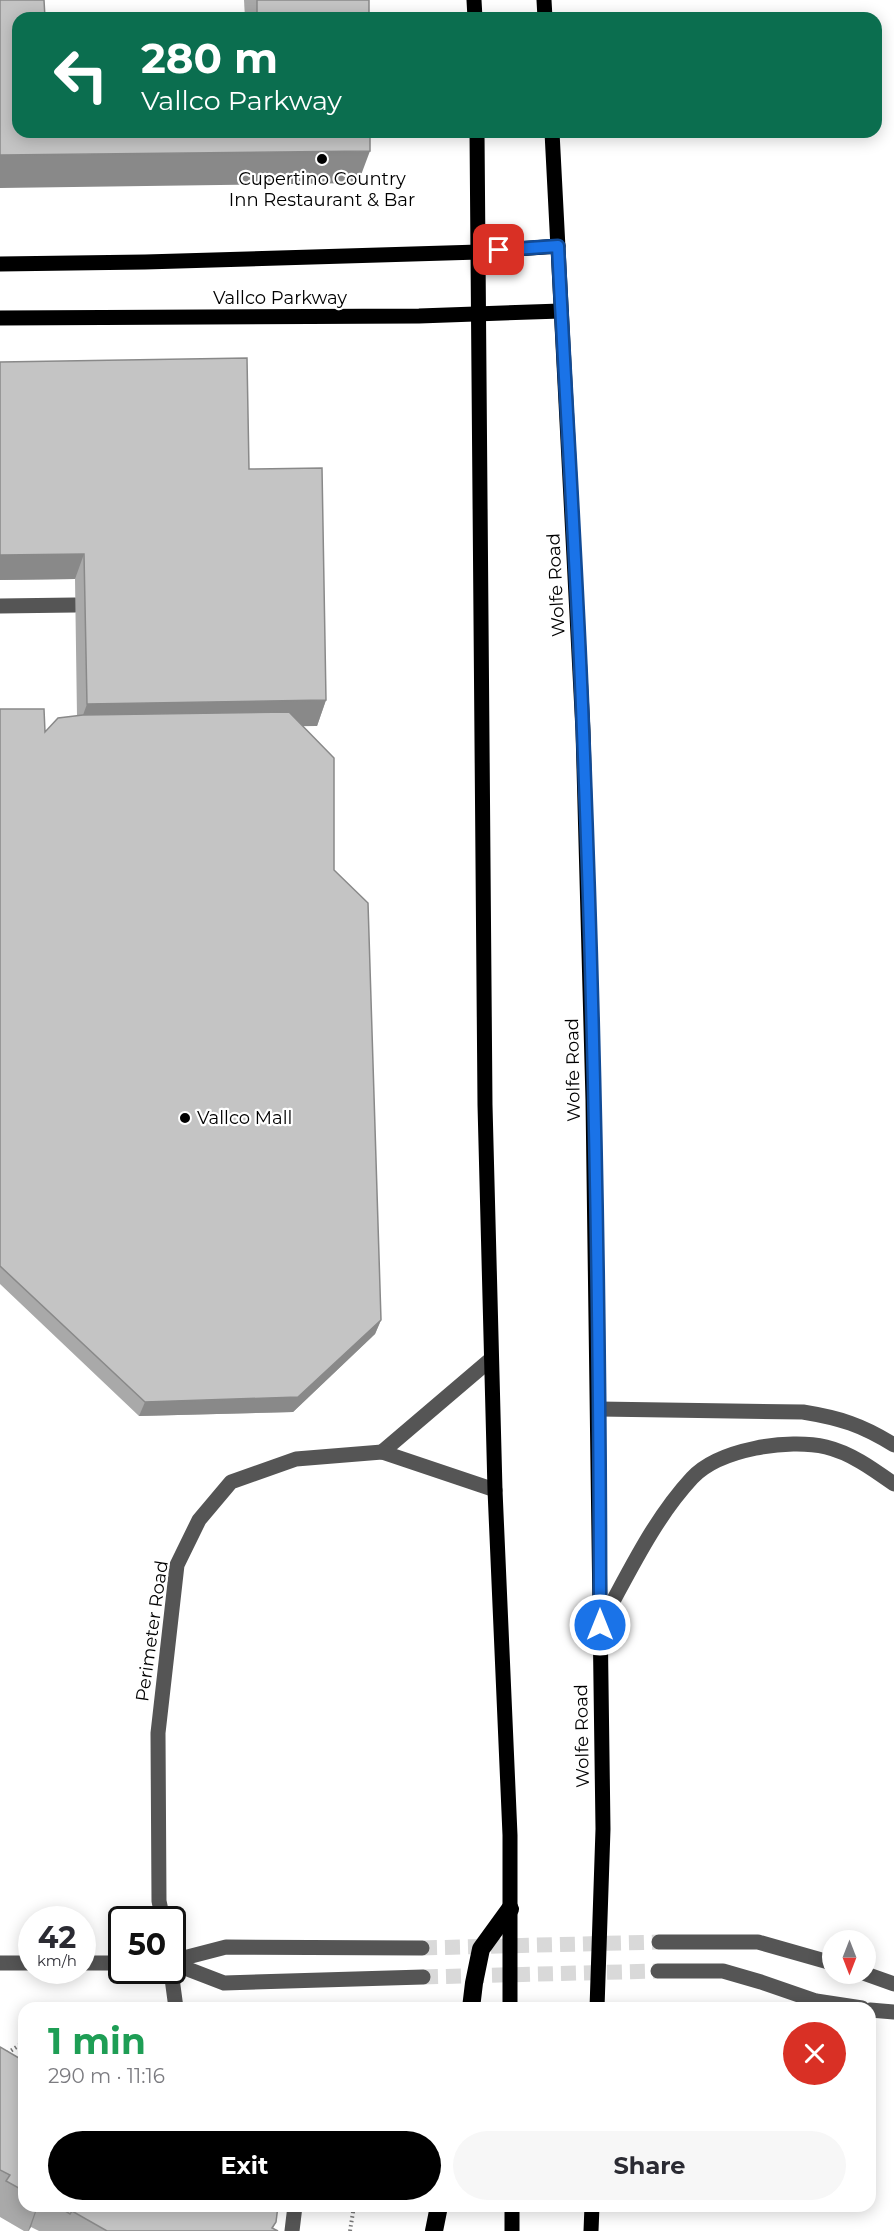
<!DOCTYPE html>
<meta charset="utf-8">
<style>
:root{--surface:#fff;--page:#f7f7f7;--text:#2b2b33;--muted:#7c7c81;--accent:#000}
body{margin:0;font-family:Montserrat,sans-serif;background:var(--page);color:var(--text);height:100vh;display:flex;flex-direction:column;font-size:22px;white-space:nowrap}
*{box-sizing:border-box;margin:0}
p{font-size:20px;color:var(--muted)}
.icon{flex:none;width:33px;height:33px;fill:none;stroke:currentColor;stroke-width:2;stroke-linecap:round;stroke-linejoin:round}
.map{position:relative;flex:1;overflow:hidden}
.panel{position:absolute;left:18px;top:2002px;width:858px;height:210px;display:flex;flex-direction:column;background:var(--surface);border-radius:18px;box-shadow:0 3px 15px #0003}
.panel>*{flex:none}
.guide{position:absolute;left:12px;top:12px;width:870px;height:126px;border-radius:18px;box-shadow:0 3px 15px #0003;background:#0b6e4f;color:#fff;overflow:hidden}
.needle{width:39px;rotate:180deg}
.fabs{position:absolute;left:822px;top:1930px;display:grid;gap:12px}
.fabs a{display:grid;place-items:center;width:54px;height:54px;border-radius:50%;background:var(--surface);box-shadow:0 3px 15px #0003;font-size:30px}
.speed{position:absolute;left:18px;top:1906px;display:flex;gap:12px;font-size:30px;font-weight:700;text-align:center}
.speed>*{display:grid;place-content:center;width:78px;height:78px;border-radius:50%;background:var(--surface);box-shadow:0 3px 15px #0003;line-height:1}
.speed small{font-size:15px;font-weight:400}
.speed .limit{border:3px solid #111;border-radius:9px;background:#fff;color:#111}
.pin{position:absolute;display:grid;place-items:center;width:51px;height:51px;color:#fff;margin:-26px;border-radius:12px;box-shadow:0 3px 9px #0006}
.me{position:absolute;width:66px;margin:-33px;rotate:0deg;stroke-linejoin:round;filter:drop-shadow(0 0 4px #0008)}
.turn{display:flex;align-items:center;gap:21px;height:126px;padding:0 30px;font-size:27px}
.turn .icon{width:78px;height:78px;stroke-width:2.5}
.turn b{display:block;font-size:42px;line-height:51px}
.round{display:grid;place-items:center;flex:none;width:63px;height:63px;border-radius:32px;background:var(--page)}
.overview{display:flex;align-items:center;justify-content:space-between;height:102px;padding:0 30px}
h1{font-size:36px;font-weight:700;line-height:45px;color:#1e9e55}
.cta{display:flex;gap:12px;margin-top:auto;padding:12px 30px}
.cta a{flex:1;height:69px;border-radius:36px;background:var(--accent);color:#fff;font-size:24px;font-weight:700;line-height:69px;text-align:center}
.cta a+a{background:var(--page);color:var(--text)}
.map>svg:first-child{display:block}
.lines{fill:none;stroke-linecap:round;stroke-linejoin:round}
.minor-tunnel{stroke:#d9d9d9;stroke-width:15;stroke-dasharray:15 8;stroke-linecap:butt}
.path{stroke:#777;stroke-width:4;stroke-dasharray:1.5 3;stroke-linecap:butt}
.minor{stroke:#555;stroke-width:15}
.major{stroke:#000;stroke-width:15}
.highway{stroke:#000;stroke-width:18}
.wall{fill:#a9a9a9}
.shaded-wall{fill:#898989}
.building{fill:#c4c4c4;stroke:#898989;stroke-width:1.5}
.route-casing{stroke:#114b97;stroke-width:15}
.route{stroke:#1a73e8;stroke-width:10}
.poi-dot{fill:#000;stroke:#fff;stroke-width:2}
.labels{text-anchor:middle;stroke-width:4.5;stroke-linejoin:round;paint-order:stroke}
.poi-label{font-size:18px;fill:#000;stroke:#fff}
.street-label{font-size:18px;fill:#000;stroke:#fff}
</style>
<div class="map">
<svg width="894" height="2231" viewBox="0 0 894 2231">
<rect width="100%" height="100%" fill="#fff"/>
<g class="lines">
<g class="minor-tunnel">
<path d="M422,1948L659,1942"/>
<path d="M423,1977L658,1971"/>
</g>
<g class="path">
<path d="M0,2058L24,2042"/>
<path d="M350,2231L354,2206"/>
</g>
<g class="minor">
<path d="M0,606L75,605"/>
<path d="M599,1409L803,1412C840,1418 862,1425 894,1445"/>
<path d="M382,1452L490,1360"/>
<path d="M600,1625C628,1575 653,1520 692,1478C719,1449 789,1438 826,1447C851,1453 873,1469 894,1484"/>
<path d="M163,1920L159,1901L158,1733L177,1565L199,1520L231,1482L296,1459L382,1452L495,1490"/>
<path d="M659,1942H758L832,1963"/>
<path d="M172,1961L226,1947L422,1948"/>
<path d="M0,1963H32"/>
<path d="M82,1963H122"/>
<path d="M172,1963L224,1983L423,1977"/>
<path d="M171,1971L176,2008"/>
<path d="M658,1971H723L761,1982L816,2001L862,2008"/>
<path d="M866,1974L894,1984"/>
<path d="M870,2010L894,2012"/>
<path d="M292,2231L295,2206"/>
</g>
<g class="major">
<path d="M474,0L475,18"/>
<path d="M544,0L545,18"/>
<path d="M477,132L485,1105L495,1490L510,1835V2008"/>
<path d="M552,132L583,731L593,1100L603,1829L597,2008"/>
<path d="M0,264L145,262L479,252L558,246"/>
<path d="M0,318L419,316L561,311"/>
<path d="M512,2206V2231"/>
<path d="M591,2231L592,2206"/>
</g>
<g class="highway">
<path d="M471,2008L474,1983L481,1949L510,1909"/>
<path d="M434,2231L439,2206"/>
</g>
</g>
<g class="wall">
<path d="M244,0H369V18H245Z"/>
<path d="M249,469L326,700L317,726H303L334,870L381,1320L375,1334L293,1412L139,1416L0,1284V709L45,732L77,716L75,579L0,580Z"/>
<path d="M0,2047L24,2061V2206H278L276,2222L273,2228L278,2231H39L31,2227L29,2231H24L0,2217Z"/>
</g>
<g class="shaded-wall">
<path d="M370,151L358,183L0,188V155Z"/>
<path d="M84,554L75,579L0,580V555Z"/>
<path d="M326,700L317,726L78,729L87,704Z"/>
<path d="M381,1320L375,1334L293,1412L139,1416L145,1402Z"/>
<path d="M37,2206H38L31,2227L28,2231Z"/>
</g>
<g class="building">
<path d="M0,0H44L45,18H18V132H370V151L0,155Z"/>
<rect x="257" y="0" width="112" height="18"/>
<path d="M247,358L249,469L322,468L326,700L87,704L84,554L0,555V362Z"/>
<path d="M0,709H44L45,732L58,718L83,715L289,712L334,758V870L368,903L381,1320L298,1397L145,1402L0,1266Z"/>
<path d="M0,2047L24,2061V2191L6,2181L10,2175L0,2170Z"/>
<path d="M57,2206H278L276,2222L272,2228L278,2231H107L72,2211L70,2214Z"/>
</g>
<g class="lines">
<g class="route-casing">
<path id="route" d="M499,250L558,246C566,408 577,569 583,731C595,1029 600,1327 600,1625"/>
</g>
<use href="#route" class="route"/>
</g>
<g class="poi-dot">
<circle cx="322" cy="159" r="6"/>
<circle cx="185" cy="1118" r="6"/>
</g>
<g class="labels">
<g class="poi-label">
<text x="322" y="185">Cupertino Country<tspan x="322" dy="21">Inn Restaurant &amp; Bar</tspan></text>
<text x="197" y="1124" text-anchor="start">Vallco Mall</text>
</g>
<g class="street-label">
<text x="280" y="304">Vallco Parkway</text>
<text transform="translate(556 585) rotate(-93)" y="6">Wolfe Road</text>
<text transform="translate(573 1070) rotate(-91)" y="6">Wolfe Road</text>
<text transform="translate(152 1631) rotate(-82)" y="6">Perimeter Road</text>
<text transform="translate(582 1736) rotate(-91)" y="6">Wolfe Road</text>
</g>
</g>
</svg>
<div class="fabs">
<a><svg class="needle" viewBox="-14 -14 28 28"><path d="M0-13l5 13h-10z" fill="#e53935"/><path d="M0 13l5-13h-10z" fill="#7c7c81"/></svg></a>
</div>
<div class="speed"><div>42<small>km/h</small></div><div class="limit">50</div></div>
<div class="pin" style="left:499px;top:250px;background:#d93025"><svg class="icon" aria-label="arrive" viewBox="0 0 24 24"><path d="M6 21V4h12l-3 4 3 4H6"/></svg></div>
<svg class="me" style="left:600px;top:1625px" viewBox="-20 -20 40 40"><circle r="17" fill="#1a73e8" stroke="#fff" stroke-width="3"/><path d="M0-11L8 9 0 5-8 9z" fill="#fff"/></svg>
<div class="guide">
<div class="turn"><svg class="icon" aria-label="left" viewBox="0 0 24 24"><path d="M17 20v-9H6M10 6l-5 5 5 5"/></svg><div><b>280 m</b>Vallco Parkway</div></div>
</div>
<section class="panel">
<div class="overview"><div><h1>1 min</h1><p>290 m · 11:16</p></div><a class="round" style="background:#d93025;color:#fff"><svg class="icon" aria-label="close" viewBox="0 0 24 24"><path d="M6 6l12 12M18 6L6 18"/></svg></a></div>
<div class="cta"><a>Exit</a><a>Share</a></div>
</section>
</div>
